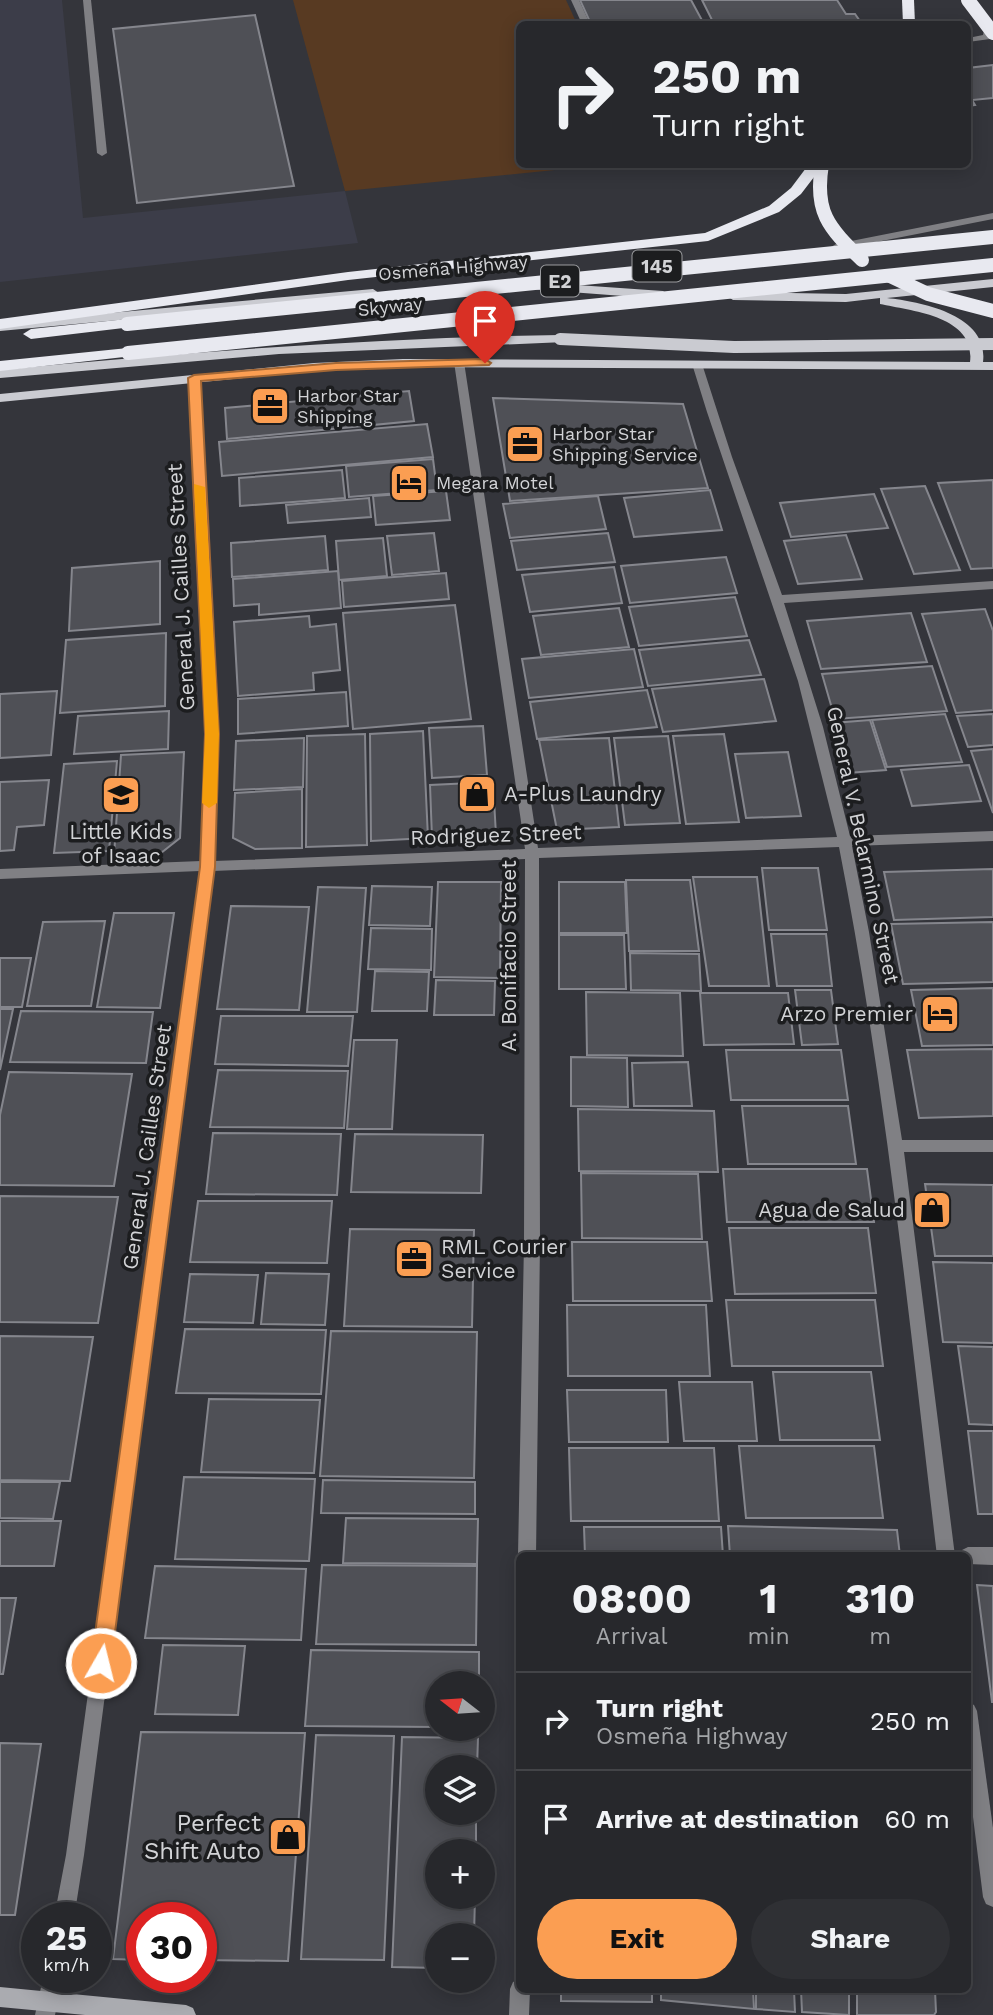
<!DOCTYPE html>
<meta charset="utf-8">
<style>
:root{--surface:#27282c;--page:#2f3034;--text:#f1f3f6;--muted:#a4a6a9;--line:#434448;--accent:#fb9e52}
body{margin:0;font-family:"Work Sans",sans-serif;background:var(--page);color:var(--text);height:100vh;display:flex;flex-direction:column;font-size:26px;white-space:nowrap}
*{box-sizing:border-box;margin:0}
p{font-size:23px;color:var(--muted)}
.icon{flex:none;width:38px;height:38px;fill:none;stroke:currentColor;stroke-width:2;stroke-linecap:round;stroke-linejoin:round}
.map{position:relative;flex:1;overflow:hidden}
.sheet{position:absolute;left:516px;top:1552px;width:455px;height:441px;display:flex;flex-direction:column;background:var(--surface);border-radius:10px;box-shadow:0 4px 18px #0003,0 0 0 2px var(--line)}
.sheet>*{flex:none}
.top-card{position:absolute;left:516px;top:21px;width:455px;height:147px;border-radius:10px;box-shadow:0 4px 18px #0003,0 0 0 2px var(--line);background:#27282c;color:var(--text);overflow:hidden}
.needle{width:46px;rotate:287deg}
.controls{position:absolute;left:425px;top:1671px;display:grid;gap:14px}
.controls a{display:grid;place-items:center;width:70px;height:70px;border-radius:50%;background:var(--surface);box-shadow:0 4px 18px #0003,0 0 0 2px var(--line);font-size:35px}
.speed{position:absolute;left:21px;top:1902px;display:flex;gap:14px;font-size:35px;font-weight:700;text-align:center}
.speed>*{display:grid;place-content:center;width:91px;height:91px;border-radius:50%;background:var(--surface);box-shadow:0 4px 18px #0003,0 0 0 2px var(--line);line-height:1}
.speed small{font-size:18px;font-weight:400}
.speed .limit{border:10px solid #d22;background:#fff;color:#111}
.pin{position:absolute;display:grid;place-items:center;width:60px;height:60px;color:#fff;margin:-72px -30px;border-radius:50% 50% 50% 0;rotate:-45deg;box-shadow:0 0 7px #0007}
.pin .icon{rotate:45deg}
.me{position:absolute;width:77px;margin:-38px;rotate:8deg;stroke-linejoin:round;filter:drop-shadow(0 0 5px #0008)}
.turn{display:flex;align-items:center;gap:24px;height:147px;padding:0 21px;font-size:32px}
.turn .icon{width:91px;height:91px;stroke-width:2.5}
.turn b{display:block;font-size:49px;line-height:60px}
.eta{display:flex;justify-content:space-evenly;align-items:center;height:119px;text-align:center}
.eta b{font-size:42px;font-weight:700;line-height:49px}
.button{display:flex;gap:14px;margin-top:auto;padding:14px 21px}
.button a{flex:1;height:80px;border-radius:42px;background:var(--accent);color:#111;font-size:28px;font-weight:700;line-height:80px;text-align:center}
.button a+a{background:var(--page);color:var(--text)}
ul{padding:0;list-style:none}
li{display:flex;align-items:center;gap:21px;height:98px;padding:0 21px;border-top:2px solid var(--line)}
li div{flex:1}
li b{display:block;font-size:26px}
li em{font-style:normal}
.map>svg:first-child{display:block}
.built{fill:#3c3d49}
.green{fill:#583a22}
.building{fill:#4f5056;stroke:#85868d;stroke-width:2}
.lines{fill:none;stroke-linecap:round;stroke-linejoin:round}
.lane{fill:#808084;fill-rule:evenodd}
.street{fill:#808084;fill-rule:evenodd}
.secondary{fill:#aaabb0;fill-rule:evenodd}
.primary{fill:#cacbd1;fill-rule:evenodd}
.highway{fill:#e8e9f0;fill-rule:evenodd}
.primary-bridge{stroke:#cacbd1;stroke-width:12}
.highway-bridge{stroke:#e8e9f0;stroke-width:14}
.route{fill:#fb9e52;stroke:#a36735;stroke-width:2}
.slow{fill:#f59e0b}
.labels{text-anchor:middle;stroke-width:7;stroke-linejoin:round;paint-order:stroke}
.far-street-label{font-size:18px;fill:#d2d3d6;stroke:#1c1d1f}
.far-poi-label{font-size:18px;fill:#d2d3d6;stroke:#1c1d1f;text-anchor:start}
.shield{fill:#1c1d1f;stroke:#9b9c9f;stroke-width:2}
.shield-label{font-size:19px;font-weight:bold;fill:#d2d3d6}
.street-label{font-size:21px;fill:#d2d3d6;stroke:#1c1d1f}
.poi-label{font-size:21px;fill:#d2d3d6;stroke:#1c1d1f;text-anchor:start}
.near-poi-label{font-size:24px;fill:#d2d3d6;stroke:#1c1d1f;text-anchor:end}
</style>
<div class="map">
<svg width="993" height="2015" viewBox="0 0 993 2015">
<rect width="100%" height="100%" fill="#34353b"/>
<path class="built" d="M0,0H62L83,218L345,191L358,243L0,282Z"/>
<path class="green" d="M293,0H566L577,24H520V164L604,165L345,191Z"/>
<g class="building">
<path d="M580,0H691L704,24H591Z"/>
<path d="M702,0H837L846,14H855L862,24H714Z"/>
<path d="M255,15L294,186L137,203L113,29Z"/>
<path d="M993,65V98L972,100L975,105L968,106V68Z"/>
<path d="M409,391L414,421L227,439L225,408Z"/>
<path d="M493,398L683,404L708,488L510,501Z"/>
<path d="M427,424L433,457L222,476L219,442Z"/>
<path d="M433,459L437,490L349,497L346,466Z"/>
<path d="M342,470L345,498L240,506L239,478Z"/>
<path d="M993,480V568L971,569L938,483Z"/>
<path d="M925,486L960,570L914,574L881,489Z"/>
<path d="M710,490L722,530L634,537L624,498Z"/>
<path d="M446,491L450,520L376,525L373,496Z"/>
<path d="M874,494L888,528L791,537L780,503Z"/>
<path d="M598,496L606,529L510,538L503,504Z"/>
<path d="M369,498L371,517L288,523L286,505Z"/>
<path d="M434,533L439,571L392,575L387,536Z"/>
<path d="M608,533L615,562L517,570L511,541Z"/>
<path d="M846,535L862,579L798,584L784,541Z"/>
<path d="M325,536L328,570L232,577L231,543Z"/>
<path d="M383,538L387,576L339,580L336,541Z"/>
<path d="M726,557L737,593L630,603L621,566Z"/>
<path d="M160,561V624L69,631L72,568Z"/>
<path d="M614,567L622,603L530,612L522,575Z"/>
<path d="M338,571L341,608L259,615V604L234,606L233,579Z"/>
<path d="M446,573L449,599L344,607L342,581Z"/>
<path d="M735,597L747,636L639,646L629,607Z"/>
<path d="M455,605L471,719L353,729L343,613Z"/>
<path d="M619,608L629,647L541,655L533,616Z"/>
<path d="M985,609L993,631V710L956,713L922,614Z"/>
<path d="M911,613L927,662L821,669L807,621Z"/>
<path d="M309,616L310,627L336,624L340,670L313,673L314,690L238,696L234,622Z"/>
<path d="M166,633L165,706L60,713L66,640Z"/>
<path d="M749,640L761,675L648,686L639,650Z"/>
<path d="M634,649L643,687L529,698L522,659Z"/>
<path d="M932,666L947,711L835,719L822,674Z"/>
<path d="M764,679L776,721L663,732L652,689Z"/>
<path d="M647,690L657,727L537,739L530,702Z"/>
<path d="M57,691L51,755L0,758V694Z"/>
<path d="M346,692L348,726L238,734V699Z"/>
<path d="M169,711L168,749L74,754L78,716Z"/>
<path d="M945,714L962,762L887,767L872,720Z"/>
<path d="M993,714V745L968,747L957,716Z"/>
<path d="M870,720L886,770L847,773L833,723Z"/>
<path d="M483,726L487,775L432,778L429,728Z"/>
<path d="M423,731L428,838L371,841L370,734Z"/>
<path d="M365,734L367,845L306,847L307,736Z"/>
<path d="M724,734L739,822L686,824L673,736Z"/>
<path d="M668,736L680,823L625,825L614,738Z"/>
<path d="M304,738L303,787L234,790L236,741Z"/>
<path d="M609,738L619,827L557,830L539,740Z"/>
<path d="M993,749V813L971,751Z"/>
<path d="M184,752L180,838L161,853L114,855L121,755Z"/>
<path d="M788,752L801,816L746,818L735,754Z"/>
<path d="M117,761L109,851L54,853L64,764Z"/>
<path d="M969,765L981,801L912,806L901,770Z"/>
<path d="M49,780L44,825L17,827L14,850L0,851V782Z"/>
<path d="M493,782L496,835L432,838L430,785Z"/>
<path d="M302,789V848L255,849L233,838L235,793Z"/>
<path d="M762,868H818L827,930H769Z"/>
<path d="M993,869V917L894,920L884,872Z"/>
<path d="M693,877H757L769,986H709Z"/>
<path d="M626,880H690L699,951H629Z"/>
<path d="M438,882H501L500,978L434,977Z"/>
<path d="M559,882H625L627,933H559Z"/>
<path d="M372,886L432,887L430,926L369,925Z"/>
<path d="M318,887L366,888L357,1012H307Z"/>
<path d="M231,906L309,907L299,1010L217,1009Z"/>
<path d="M114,913H174L160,1008L97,1007Z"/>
<path d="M105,921L91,1006H27L43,922Z"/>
<path d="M993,922V982L903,984L891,924Z"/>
<path d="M371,928L432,929L431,970L368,969Z"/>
<path d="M771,934H826L832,986H777Z"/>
<path d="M559,935H624L626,989H559Z"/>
<path d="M630,953L699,954L701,991L631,990Z"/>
<path d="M0,958H31L22,1007H0Z"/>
<path d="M375,971L429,972L427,1011H372Z"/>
<path d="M436,980L495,981L494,1015H434Z"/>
<path d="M993,988V1045L922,1046L911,990Z"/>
<path d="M795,990H831L838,1044L802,1045Z"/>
<path d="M586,992L680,993L683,1056L587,1055Z"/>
<path d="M700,993H788L794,1044L704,1045Z"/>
<path d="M0,1009H13L0,1070Z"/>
<path d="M21,1011L153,1012L146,1063L10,1062Z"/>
<path d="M221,1016H353L348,1066L215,1064Z"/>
<path d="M354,1040H397L392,1129H347Z"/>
<path d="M993,1049V1116L919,1118L907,1050Z"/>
<path d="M726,1050H841L848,1100H731Z"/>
<path d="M571,1057L627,1058L628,1107L571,1106Z"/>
<path d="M688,1062L692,1106H634L632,1063Z"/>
<path d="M218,1070L348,1071L344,1128L210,1127Z"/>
<path d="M9,1072L132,1074L114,1186L0,1185V1115Z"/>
<path d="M742,1106H848L856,1164H748Z"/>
<path d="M578,1109L714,1111L718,1172L579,1171Z"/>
<path d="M213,1133L341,1134L337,1195L206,1194Z"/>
<path d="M355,1134L483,1135L481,1193L351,1192Z"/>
<path d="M723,1169H867L874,1222H727Z"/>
<path d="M581,1173L698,1174L702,1239L582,1238Z"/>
<path d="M925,1184L993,1185V1256H935Z"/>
<path d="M0,1196L118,1197L98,1323L0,1322Z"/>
<path d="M198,1201H332L327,1263L190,1262Z"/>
<path d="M729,1228H868L876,1293L735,1294Z"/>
<path d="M350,1229L474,1230L472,1327L344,1326Z"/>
<path d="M572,1242H707L712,1301H573Z"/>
<path d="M933,1262L993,1263V1343L943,1342Z"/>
<path d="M266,1273L329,1274L325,1325L261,1324Z"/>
<path d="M190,1274L258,1275L253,1323L184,1322Z"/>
<path d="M726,1300H875L883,1366H732Z"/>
<path d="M567,1305H706L710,1376H568Z"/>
<path d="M185,1329L326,1330L321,1394L176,1393Z"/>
<path d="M331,1331L477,1332L474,1478L320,1476Z"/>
<path d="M0,1336L93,1337L70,1481L0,1480Z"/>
<path d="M958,1346L993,1347V1425L969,1424Z"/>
<path d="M773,1372H871L880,1440H780Z"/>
<path d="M679,1382H752L757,1441H684Z"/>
<path d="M567,1390H666L668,1442H569Z"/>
<path d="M209,1399L320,1400L314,1473L201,1472Z"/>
<path d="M968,1431H993V1514H978Z"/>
<path d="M739,1446H874L883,1518H746Z"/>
<path d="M569,1448H714L719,1521H571Z"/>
<path d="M184,1477L315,1479L309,1561L175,1559Z"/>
<path d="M323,1480L475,1482V1514L321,1513Z"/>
<path d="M0,1482H60L53,1519L0,1518Z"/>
<path d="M346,1518L478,1519L477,1564L343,1563Z"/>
<path d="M0,1521H61L54,1566H0Z"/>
<path d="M728,1526L897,1530L900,1556H730Z"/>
<path d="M584,1527H721L723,1556H585Z"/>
<path d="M322,1565L477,1566L476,1645L316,1644Z"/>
<path d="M155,1566L306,1569L301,1640L145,1638Z"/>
<path d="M977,1585L993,1586V1702H992Z"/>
<path d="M0,1598H16L3,1674H0Z"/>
<path d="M163,1645L245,1646L238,1715L155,1714Z"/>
<path d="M311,1650L479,1652V1684H438V1727L305,1726Z"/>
<path d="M141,1732L305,1733L288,1961L201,1960V1918H142V1960L113,1959Z"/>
<path d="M316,1735L394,1736L384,1960L301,1959Z"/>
<path d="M402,1737L478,1738L477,1768H438V1813H476V1852H438V1897H475L474,1936H438V1968L392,1967Z"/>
<path d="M0,1743L41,1744L15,1915H0Z"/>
<path d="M561,1990H652V2002L561,2001Z"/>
<path d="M661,1990H753L754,2009L661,2000Z"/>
<path d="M756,1990H794L795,2012L756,2009Z"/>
<path d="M801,1990H849V2015L802,2012Z"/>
<path d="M857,1990H935L936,2012L934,2015H857Z"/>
</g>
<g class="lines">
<g class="lane">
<path d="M83,0H91L107,153L102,156L97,153Z"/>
<path d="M571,0H579L590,24H582Z"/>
<path d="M986,18L993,26L990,39L968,42V38L983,35L985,26L982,21Z"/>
<path d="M993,213V219L836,250L831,247L836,244Z"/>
</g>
<g class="street">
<path d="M459,359L464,362L538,848L837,837L798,681L707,412L693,367L694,365L698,364L703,367L732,457L782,595L993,581V589L784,603L823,727L850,836L993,831V841L852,846L869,932L902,1140H993V1152H904L955,1556H937C909,1318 885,1082 839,847L539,858L540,1243L536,1556H520V1559L518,1556L524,1243L525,859L213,871L84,1855L74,1918H54L66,1855L200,871L0,879V869L201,861L206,734L189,378L194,375L199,378L218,734L214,861L525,849L454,362Z"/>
<path d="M968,1547H993V1565L968,1564V1556H960L962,1550Z"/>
<path d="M968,1702L974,1705L977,1711L993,1828V1907L986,1904L983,1897L968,1777Z"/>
<path d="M43,1978H63L55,2015H35Z"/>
<path d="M520,1979V1990H530L529,2015H509L510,1989L513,1982Z"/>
</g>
<path class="secondary" d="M0,1987L186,2005L193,2008L196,2015H85L0,2007Z"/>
<g class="primary">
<path d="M993,279V287L887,298C922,302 989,315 983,362H993V370L403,367L314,371L0,402V394L314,363L403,359L970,362C976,316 912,311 880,304V298L846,302L733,300L727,296L733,292L846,294Z"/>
<path d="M534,282L663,291L669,295L663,299L530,289V283Z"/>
<path d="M373,289L379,293L377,296L0,331V323Z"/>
<path d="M560,335L566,339L565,342L279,354L0,378V370C186,352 373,338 560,335Z"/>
</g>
<g class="highway">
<path d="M902,0H914L915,24H903Z"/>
<path d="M809,164H824L801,194L779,212L708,241L348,280L0,329V319L348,272L705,233L769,206L791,188Z"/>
<path d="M127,319L132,321V327L31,339L23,334L31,329Z"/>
<path d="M128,348L136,353L133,356L0,371V361Z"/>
</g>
<path class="primary-bridge" d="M560,339L734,347L993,344"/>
<g class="highway-bridge">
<path d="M968,0L993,33"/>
<path d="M822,164C814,212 828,227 862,260"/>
<path d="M890,276L928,294L993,311"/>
<path d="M127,324L993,237"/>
<path d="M128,353L993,265"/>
</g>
</g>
<path class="route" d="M485,359L491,363L489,365L336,370L201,381L219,734L215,867L111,1663L108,1670L101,1673L94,1670L91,1663L200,867L205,734L188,378L194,375L336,363Z"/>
<path class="slow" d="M194,484L205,487L219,734L217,803L209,808L202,803L205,734Z"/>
<defs>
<g id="office-square" transform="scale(2.0125)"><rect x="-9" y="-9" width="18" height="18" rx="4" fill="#fb9e52" stroke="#1c1d1f"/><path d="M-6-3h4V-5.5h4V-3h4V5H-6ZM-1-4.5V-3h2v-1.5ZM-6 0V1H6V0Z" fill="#111"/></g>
<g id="hotel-square" transform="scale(2.0125)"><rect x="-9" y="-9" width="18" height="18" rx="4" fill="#fb9e52" stroke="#1c1d1f"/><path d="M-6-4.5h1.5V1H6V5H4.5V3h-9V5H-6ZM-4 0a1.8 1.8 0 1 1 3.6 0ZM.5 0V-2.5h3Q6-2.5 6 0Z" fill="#111"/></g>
<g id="shop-square" transform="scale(2.0125)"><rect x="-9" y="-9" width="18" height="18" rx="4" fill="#fb9e52" stroke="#1c1d1f"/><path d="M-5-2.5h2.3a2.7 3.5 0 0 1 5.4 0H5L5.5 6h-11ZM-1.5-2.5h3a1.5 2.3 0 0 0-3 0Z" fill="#111"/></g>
<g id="school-square" transform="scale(2.0125)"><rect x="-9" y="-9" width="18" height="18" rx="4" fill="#fb9e52" stroke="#1c1d1f"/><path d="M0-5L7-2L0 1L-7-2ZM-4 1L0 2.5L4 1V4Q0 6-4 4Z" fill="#111"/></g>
</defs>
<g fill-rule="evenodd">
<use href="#office-square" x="270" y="406"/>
<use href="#office-square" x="525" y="444"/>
<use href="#hotel-square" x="409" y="483"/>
<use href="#shop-square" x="477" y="794"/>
<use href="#school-square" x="121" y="795"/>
<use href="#hotel-square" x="940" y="1014"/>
<use href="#shop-square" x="932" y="1210"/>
<use href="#office-square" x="414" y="1259"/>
<use href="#shop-square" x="288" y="1837"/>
</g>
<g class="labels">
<g class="far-street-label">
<text transform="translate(453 268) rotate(-5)" y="6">Osmeña Highway</text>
<text transform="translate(390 307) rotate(-6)" y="6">Skyway</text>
</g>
<g class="far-poi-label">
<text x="297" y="402">Harbor Star<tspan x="297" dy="21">Shipping</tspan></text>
<text x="552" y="440">Harbor Star<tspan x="552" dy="21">Shipping Service</tspan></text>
<text x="436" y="489">Megara Motel</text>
</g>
<g class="shield">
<rect x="632.5" y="250.5" width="49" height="31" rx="5"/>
<rect x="541" y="265.5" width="38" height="31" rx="5"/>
</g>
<g class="shield-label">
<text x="657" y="273">145</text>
<text x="560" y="288">E2</text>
</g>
<g class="street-label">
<text transform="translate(181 587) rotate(-93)" y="7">General J. Cailles Street</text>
<text transform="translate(496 835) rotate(-2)" y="7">Rodriguez Street</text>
<text transform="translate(863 845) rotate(78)" y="7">General V. Belarmino Street</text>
<text transform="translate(509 956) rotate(-90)" y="7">A. Bonifacio Street</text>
<text transform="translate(147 1147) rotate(-82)" y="7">General J. Cailles Street</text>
</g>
<g class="poi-label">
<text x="504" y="801">A-Plus Laundry</text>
<text x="121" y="839" text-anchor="middle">Little Kids<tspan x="121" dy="24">of Isaac</tspan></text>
<text x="913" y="1021" text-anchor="end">Arzo Premier</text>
<text x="905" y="1217" text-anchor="end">Agua de Salud</text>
<text x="441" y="1254">RML Courier<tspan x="441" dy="24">Service</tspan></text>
</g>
<g class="near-poi-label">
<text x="261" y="1831">Perfect<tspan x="261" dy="28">Shift Auto</tspan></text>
</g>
</g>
</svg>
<div class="controls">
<a><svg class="needle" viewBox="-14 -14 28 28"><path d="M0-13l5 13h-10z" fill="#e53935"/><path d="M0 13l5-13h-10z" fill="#a4a6a9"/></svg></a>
<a><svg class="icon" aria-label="layers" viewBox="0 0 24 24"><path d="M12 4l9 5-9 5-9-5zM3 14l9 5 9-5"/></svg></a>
<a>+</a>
<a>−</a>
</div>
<div class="speed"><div>25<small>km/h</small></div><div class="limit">30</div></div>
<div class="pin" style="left:485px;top:363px;background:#d93025"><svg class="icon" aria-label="arrive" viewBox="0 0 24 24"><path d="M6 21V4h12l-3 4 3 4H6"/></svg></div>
<svg class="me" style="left:101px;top:1663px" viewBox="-20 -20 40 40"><circle r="17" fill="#fb9e52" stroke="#fff" stroke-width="3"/><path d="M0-11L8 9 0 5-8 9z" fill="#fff"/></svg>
<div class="top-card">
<div class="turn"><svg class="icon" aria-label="right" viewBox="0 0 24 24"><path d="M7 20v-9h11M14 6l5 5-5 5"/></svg><div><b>250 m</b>Turn right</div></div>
</div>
<section class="sheet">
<div class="eta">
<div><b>08:00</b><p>Arrival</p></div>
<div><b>1</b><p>min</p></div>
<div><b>310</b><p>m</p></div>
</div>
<ul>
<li><svg class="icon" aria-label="right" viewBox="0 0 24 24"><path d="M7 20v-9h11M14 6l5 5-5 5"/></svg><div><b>Turn right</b><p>Osmeña Highway</p></div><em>250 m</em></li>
<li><svg class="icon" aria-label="arrive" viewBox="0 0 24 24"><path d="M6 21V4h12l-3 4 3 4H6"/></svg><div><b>Arrive at destination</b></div><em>60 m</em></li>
</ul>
<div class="button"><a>Exit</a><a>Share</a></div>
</section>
</div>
